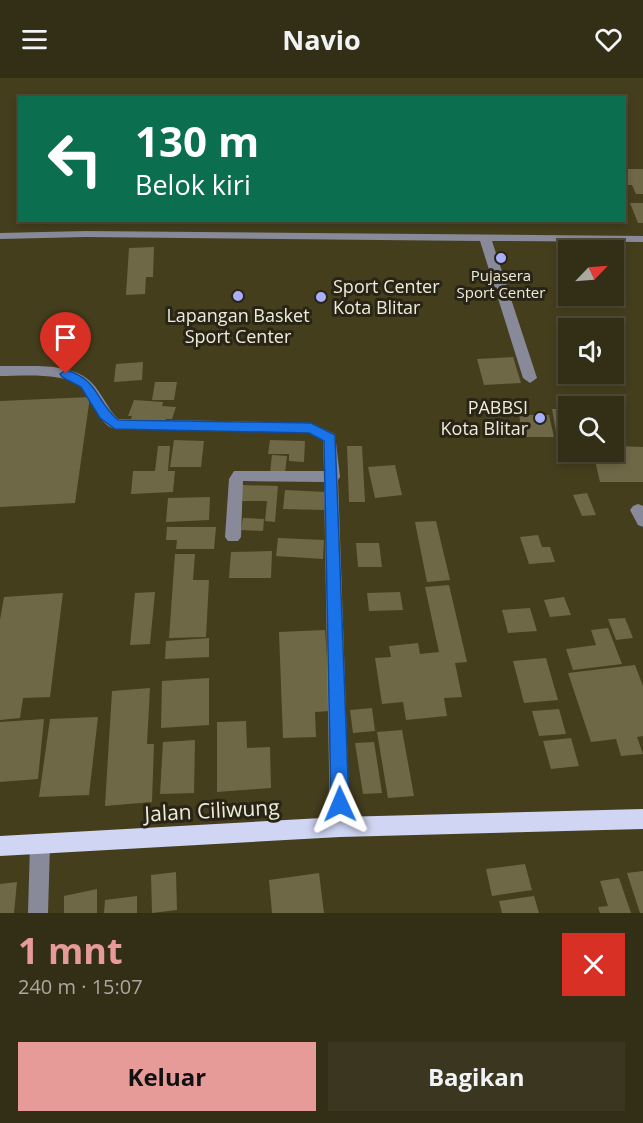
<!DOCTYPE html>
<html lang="id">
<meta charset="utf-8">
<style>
:root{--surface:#332e16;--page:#3b361f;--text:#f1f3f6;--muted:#a9a8a1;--line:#4e4a35;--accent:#e69b98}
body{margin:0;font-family:"Open Sans",sans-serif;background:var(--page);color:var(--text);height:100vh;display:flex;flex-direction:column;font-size:22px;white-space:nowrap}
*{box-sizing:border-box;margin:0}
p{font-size:20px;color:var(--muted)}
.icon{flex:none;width:33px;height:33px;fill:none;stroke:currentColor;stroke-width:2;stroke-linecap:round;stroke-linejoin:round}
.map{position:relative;height:835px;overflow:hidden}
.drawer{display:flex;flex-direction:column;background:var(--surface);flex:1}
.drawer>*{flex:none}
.top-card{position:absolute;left:18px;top:18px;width:608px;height:126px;border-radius:0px;box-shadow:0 3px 9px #0003,0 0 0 2px var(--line);background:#0b6e4f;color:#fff;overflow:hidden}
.needle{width:39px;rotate:65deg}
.controls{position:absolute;left:558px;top:162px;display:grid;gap:12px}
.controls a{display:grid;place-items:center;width:66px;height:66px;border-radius:0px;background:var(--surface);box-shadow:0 3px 9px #0003,0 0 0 2px var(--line);font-size:30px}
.pin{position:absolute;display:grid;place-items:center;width:51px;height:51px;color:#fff;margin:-62px -26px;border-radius:50% 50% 50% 0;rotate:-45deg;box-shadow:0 0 6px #0007}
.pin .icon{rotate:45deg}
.me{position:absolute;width:66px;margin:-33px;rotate:359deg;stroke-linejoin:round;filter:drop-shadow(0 0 4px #0008)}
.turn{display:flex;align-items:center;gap:21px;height:126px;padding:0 18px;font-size:27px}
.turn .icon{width:78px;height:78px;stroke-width:2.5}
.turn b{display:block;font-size:42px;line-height:51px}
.round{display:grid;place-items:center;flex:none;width:63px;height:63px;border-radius:0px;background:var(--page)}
.headline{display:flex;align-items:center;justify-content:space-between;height:102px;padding:0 18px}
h1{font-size:36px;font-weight:700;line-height:45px;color:var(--accent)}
.action{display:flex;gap:12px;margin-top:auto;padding:12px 18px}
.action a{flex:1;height:69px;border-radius:0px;background:var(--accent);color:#111;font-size:24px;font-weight:700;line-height:69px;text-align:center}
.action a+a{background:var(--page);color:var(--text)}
header{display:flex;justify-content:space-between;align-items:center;height:78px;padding:0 18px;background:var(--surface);font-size:27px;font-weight:700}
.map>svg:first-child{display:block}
.building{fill:#6f6846}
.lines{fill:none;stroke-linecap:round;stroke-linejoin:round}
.minor{fill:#888a99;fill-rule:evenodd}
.major{fill:#d0d5f4;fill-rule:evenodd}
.route{fill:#1a73e8;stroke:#114b97;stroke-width:1.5}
.poi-dot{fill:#a8b0fc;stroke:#282517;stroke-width:2}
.labels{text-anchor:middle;stroke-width:6;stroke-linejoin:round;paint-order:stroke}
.far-poi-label{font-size:15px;fill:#eeebd8;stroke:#282517}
.poi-label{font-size:18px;fill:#eeebd8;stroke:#282517;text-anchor:start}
.near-street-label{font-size:21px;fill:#eeebd8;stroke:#282517}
</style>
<header><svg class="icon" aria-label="menu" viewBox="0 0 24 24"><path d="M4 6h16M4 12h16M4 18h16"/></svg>Navio<svg class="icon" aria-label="heart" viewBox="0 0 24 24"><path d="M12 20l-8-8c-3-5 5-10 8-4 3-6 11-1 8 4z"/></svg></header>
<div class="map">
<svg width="643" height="835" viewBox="0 0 643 835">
<rect width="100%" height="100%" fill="#443e1d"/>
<g class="building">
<path d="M624,91H643V116H636L632,107H624Z"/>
<path d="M630,125H643V145H638Z"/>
<path d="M154,169L153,199H146L145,216L126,217L129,170Z"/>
<path d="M513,279L521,305L484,307L477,281Z"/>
<path d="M143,284L142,302L114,304L116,286Z"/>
<path d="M155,304H177L174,322H152Z"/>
<path d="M90,319L75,425L0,429V323Z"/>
<path d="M134,322L163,324L162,328L176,329L172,341H166L164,347L130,344L132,338H128Z"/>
<path d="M552,331H568V359H557Z"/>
<path d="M519,337H549L554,359H523Z"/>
<path d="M174,362L204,363L201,389H170Z"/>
<path d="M270,362L305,363L304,384L289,383V376H268Z"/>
<path d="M158,368H170L168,393H175L173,414L131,416L133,393H155Z"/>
<path d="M347,368H362L365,424H349Z"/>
<path d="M614,368L643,369V404H600L593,374H614Z"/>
<path d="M272,377L287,378L285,395L270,394Z"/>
<path d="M395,387L402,417L375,420L368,389Z"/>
<path d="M241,407L278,408L275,444L265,443L267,423H239Z"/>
<path d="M285,412L325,414L324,432L283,431Z"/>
<path d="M587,415L596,437L582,438L573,417Z"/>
<path d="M210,419L209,442L166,444L168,420Z"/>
<path d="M243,440L264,441L263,453L241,452Z"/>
<path d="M436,443L450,502L427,504L415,444Z"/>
<path d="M167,449H216L214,471H176L177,462H166Z"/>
<path d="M538,457L542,469H550L555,484L529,486L520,459Z"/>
<path d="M278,460L324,462L323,481L276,478Z"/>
<path d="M356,465H379L382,489H358Z"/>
<path d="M272,473L271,500H229L231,474Z"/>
<path d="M175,476H195L193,502H209L206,559L169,560Z"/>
<path d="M449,507L467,584L455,585L462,619L444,620L447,638L406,642L403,624L382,626L375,580L391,579L389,568L418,565L420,576L439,574L425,509Z"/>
<path d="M155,514L150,566L130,567L135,515Z"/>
<path d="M400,514L403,532L369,533L367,515Z"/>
<path d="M63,515L50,619L23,620L20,640L0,642V542L4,519Z"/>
<path d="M564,519L571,537L550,539L544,522Z"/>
<path d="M530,530L537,553L508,555L502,532Z"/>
<path d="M625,540L633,560L616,562L608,541Z"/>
<path d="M608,550L622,586L573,592L566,571L596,567L591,552Z"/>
<path d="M325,552L331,633L315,634L316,659L283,660L279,554Z"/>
<path d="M209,560V579L165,581L166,563Z"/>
<path d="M546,580L558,622L524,625L513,583Z"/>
<path d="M635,587L643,608V658L637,659L643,676L621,678L616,661L591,664L568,595Z"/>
<path d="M209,600V647L161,650L162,603Z"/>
<path d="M150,610L147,666H154L152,724L105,728L112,613Z"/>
<path d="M372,630L375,653L353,655L350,632Z"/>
<path d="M559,631L566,656L539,658L532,633Z"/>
<path d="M98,639L89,717L39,719L50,641Z"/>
<path d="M44,641L38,701L0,704V644Z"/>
<path d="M246,643L247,670L270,669L271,710L217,714V644Z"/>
<path d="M402,652L414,718L388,720L377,654Z"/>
<path d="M571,660L579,688L551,691L543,663Z"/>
<path d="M195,662L194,715L160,716L163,664Z"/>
<path d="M374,664L382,715L363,716L355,665Z"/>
<path d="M525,786L532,812L492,818L486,791Z"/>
<path d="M643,793V835H640L627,795Z"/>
<path d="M176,794L177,832L152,835L151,797Z"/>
<path d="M319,795L324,835H272L269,802Z"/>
<path d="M619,800L631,835H600L598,829L608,828L600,803Z"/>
<path d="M17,804L14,835H0V806Z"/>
<path d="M97,811V835H64V818Z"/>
<path d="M137,818V835H104L105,822Z"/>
<path d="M534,818L539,835H502L499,823Z"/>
</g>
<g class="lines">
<g class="minor">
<path d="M86,153L643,158V164L492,163L537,300L530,305L523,300L480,163L86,159L0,161V155Z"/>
<path d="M0,288C26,289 70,283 91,304C102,315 107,330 118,341L311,345L335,356L340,399L338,402L350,749L347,756L340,759L333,756L330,749L324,404L243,403L241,459L238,463H228L225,459L229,401L234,393H324L323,363L309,355L115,351C97,346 93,320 79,308C63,294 21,298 0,298Z"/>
<path d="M638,426L643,428V449L638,447L630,432L633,428Z"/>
<path d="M40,757L47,760L50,767L48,835H28L30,767L33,760Z"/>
</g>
<path class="major" d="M643,731V751L340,759L0,778V758L340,739Z"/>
</g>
<path class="route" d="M66,292C99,302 95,322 118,342L311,345L335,357L349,726L346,732L340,734L334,732L331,726L324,363L309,355L115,351L100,340L81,309L62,299L60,296Z"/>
<g class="poi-dot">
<circle cx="501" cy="180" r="6"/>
<circle cx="238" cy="218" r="6"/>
<circle cx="321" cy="219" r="6"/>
<circle cx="540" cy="340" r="6"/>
</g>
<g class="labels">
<g class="far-poi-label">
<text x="501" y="203">Pujasera<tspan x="501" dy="17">Sport Center</tspan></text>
</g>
<g class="poi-label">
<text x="333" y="215">Sport Center<tspan x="333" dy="21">Kota Blitar</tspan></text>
<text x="238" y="244" text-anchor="middle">Lapangan Basket<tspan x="238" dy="21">Sport Center</tspan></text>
<text x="528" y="336" text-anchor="end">PABBSI<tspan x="528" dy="21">Kota Blitar</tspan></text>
</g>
<g class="near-street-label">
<text transform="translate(212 733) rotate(-3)" y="7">Jalan Ciliwung</text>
</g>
</g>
</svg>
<div class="controls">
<a><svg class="needle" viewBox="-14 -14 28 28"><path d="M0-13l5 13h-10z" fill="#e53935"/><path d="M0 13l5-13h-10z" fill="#a9a8a1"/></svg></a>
<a><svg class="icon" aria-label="sound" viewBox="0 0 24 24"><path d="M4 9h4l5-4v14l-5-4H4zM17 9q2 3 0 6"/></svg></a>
<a><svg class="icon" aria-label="search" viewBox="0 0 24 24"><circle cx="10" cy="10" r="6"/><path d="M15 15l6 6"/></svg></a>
</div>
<div class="pin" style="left:66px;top:296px;background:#d93025"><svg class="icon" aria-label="arrive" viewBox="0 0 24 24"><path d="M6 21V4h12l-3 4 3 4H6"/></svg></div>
<svg class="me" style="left:340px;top:726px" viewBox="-20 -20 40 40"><path d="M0-17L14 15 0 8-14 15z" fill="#1a73e8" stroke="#fff" stroke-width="4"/></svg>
<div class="top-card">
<div class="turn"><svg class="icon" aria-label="left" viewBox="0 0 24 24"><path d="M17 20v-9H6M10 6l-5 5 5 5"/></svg><div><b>130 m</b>Belok kiri</div></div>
</div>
</div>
<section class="drawer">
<div class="headline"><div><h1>1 mnt</h1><p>240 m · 15:07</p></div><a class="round" style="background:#d93025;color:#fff"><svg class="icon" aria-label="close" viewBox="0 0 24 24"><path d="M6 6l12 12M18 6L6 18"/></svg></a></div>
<div class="action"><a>Keluar</a><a>Bagikan</a></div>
</section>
